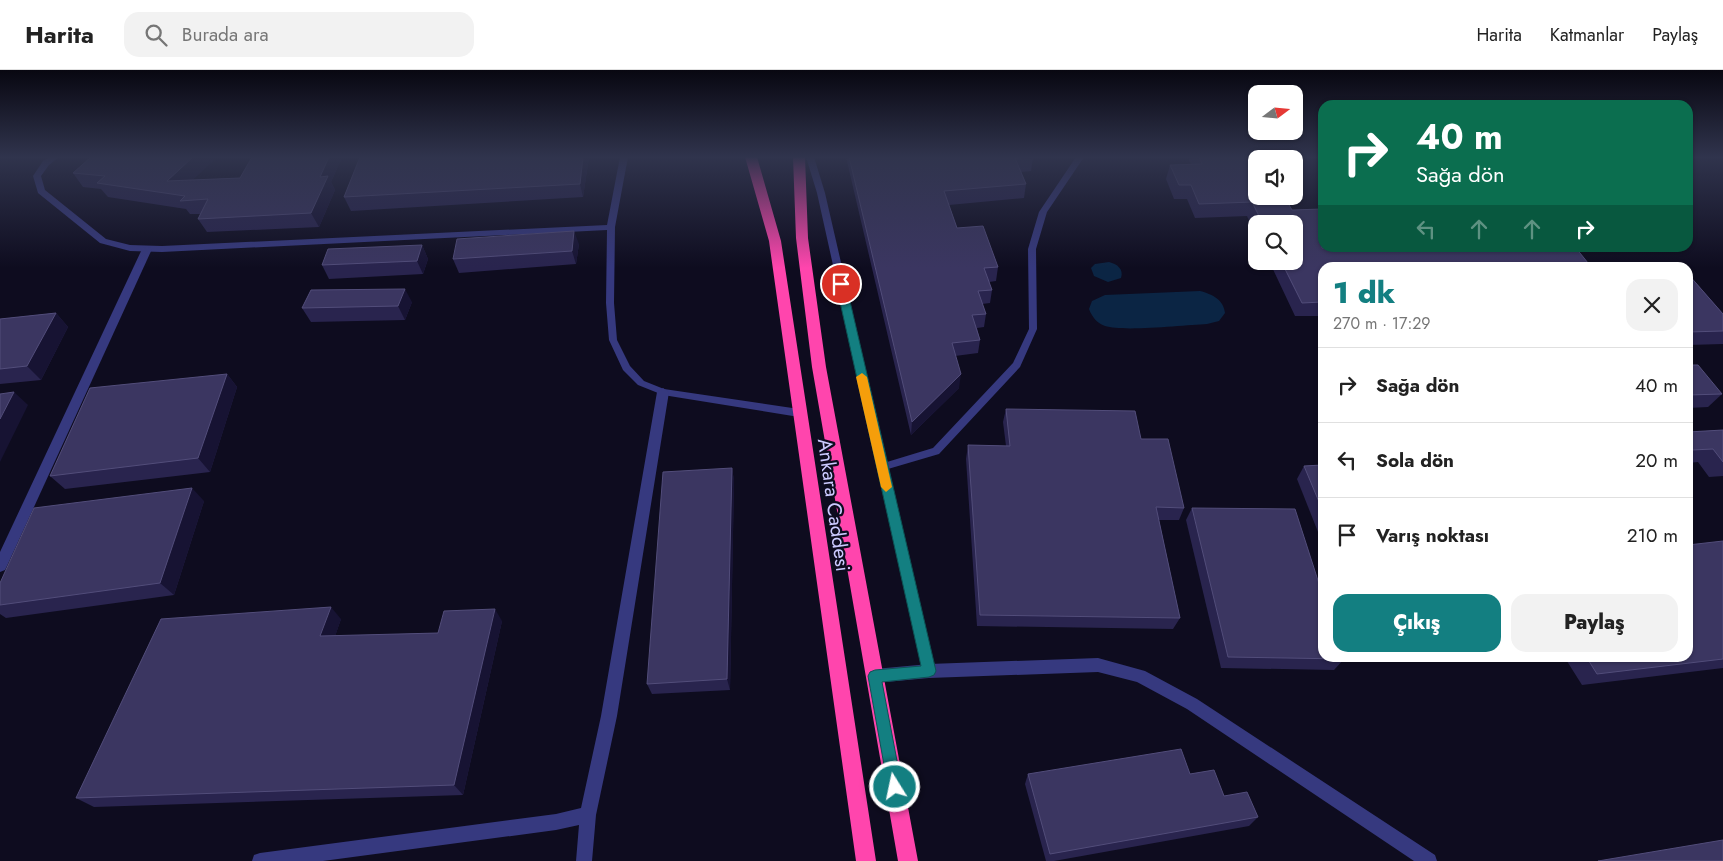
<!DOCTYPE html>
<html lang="tr">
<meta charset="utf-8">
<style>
:root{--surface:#fff;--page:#f2f2f2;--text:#222;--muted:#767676;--line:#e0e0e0;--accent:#137f81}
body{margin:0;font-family:Jost,sans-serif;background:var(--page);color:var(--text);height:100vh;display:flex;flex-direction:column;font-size:19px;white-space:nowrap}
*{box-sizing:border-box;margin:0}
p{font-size:16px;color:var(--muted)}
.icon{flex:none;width:28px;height:28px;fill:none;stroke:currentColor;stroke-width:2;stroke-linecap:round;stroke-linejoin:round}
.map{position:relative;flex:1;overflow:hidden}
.drawer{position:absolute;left:1318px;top:192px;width:375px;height:400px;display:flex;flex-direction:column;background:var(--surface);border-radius:15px;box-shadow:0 1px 4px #0004}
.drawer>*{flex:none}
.hud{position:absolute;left:1318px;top:30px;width:375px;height:152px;border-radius:15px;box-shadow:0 1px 4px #0004;background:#0b6e4f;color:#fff;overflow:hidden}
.needle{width:32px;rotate:74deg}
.buttons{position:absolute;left:1248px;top:15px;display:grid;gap:10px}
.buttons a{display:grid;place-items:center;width:55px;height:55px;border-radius:10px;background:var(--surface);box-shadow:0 1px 4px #0004;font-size:25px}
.pin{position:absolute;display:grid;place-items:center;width:42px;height:42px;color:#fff;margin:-21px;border:2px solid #fff;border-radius:50%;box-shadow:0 1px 5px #0007}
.me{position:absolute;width:55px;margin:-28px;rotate:350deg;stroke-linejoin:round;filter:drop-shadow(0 0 4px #0008)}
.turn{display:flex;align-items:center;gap:18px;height:105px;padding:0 15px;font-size:22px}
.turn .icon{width:65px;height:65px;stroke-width:2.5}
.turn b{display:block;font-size:35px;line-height:42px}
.lanes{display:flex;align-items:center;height:48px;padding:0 15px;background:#0003;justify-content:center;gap:25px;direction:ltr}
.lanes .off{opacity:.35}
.round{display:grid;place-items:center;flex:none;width:52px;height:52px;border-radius:15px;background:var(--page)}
.overview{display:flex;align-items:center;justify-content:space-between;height:85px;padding:0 15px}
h1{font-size:30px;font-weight:800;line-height:38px;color:var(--accent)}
.cta{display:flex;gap:10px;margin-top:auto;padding:10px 15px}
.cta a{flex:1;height:58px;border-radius:15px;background:var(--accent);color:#fff;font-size:20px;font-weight:800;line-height:58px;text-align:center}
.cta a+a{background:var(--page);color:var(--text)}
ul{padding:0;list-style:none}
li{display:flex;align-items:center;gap:15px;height:75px;padding:0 15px;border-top:1px solid var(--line)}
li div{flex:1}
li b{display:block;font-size:19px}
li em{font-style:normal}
header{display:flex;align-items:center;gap:30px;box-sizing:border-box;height:70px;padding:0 25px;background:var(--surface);border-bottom:1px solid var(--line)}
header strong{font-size:24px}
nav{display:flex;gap:28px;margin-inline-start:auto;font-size:18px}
.search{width:350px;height:45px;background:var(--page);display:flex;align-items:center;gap:12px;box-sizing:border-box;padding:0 18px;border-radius:15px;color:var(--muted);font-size:19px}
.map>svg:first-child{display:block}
.water{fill:#0b2544}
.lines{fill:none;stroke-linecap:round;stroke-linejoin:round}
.lane{fill:#36397f;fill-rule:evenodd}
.street{fill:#36397f;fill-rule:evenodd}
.highway{fill:#ff45ad;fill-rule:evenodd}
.wall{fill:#29244e}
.shaded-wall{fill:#171333}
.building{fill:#3b3661;stroke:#524d7a}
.route{fill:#137f81;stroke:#0c5354}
.slow{fill:#f59e0b}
.labels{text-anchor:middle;stroke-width:4.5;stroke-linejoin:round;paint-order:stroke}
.street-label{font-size:20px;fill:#cccaff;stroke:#0e0c1f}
</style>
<header>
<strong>Harita</strong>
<div class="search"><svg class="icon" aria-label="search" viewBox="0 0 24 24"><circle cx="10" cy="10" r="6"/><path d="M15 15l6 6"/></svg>Burada ara</div>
<nav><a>Harita</a><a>Katmanlar</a><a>Paylaş</a></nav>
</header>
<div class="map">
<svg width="1723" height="791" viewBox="0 0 1723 791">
<rect width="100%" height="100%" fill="#0e0c1f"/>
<g class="water">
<path d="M1109,192C1117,194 1124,199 1121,208L1108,212L1094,206L1091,198L1095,194Z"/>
<path d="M1200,221C1212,224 1224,230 1225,243L1219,251L1207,254C1185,255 1123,262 1105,256C1097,253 1092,247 1089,239L1092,231L1105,225Z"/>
</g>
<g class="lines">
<g class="lane">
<path d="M50,87H59L49,95L41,106L45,120L106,169L130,175L162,176L607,155L620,87H628L615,157L614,233L617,270L630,296L644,311L664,319L799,339L804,343L799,347L663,325L638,315L623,300L609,270L606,233L607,160L162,182L130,181L100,173L38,123L33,106L43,91Z"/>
<path d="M806,87H814L825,123L887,392L933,378L1013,293L1029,259L1028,179L1039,142L1076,87H1084L1047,142L1036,179L1037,259L1020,297L939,384L888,399L935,601L933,605L929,606L925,605L923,601L817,123Z"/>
</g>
<g class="street">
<path d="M147,176L152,179L7,496L5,500L0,502V482L142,179Z"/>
<path d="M663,318L669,322L617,646L596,745L592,791H576L579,755L556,760L323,791H252L254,785L260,783L556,744L581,738L601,646L657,322Z"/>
<path d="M1098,588L1145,601L1197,629L1435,785L1437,791H1414L1187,639L1137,612L1098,602L929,608L875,613L870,611L868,606L870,601L875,599L929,594Z"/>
</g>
<g class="highway">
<path d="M745,87H757L781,171L876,791H856L769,171Z"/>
<path d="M793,87H805L808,168L826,297L918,791H898L812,297L796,168Z"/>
</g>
</g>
<g class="wall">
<path d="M91,87H217L192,110L240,108L252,87H342L331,112L335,120L319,157L207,162L198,149L200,144H190L186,139L108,127L101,119L83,117L73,103Z"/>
<path d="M360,87H589L583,127L351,141L344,127Z"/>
<path d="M846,87H1033L1031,101L1021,102L1026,114L1024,128L949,135L957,158L998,197L996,211L989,212L992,220L990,233L982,234L986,244L984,257L977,258L980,270L978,283L955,286L959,318L911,365Z"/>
<path d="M1188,87H1263L1292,140L1322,178H1617L1578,179L1322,198V246H1295L1269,191H1294V154H1256V166L1247,146L1195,148L1187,129H1174L1166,109L1170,95H1191Z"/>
<path d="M579,174L576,194L459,203L453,189Z"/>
<path d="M422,175L428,189L423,204L329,209L322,195Z"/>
<path d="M1688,204L1723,244V274L1688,275Z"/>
<path d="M412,232L405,250L311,252L302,238Z"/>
<path d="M56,243L68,257L41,310L0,314V249Z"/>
<path d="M1688,295L1722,324L1708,337L1688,338Z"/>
<path d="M227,304L237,317L210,402L65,419L50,406Z"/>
<path d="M1006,339L1141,369L1184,438L1179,450H1159L1180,548L1173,559L977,556L966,389L968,375L1006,376L1003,352Z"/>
<path d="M1723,360V406L1709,407L1698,392L1688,393V362Z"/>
<path d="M1322,395V472L1297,409L1304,396Z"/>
<path d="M732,398L734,411L730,620L652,624L647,614Z"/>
<path d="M204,431L174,525L6,548L0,544V535Z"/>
<path d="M1192,438L1344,589L1334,600L1221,598L1186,450Z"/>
<path d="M1723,471V598L1582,615L1565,588H1688Z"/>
<path d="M341,549L335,566L438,563L502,551L463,725L94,737L76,728Z"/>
<path d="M1028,704H1190L1258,747L1249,756L1054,791H1046L1025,714Z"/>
</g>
<g class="shaded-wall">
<path d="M193,87H217L177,125L167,111Z"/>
<path d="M329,87H342L331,112L335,120L319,157L311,143L320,107Z"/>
<path d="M583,87H589L583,127L580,114Z"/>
<path d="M574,161L579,174L576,194L572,181Z"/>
<path d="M422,175L428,189L423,204L417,191Z"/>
<path d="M405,219L412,232L405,250L398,236Z"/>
<path d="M56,243L68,257L41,310L27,296Z"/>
<path d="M227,304L237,317L210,402L198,388Z"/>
<path d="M961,304L959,318L911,365L912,352Z"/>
<path d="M14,322L28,335L0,392V349Z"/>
<path d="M732,398L734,411L730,620L727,609Z"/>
<path d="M192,418L204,431L174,525L160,513Z"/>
<path d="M331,537L341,549L331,578L320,566Z"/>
<path d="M495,539L502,551L463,725L454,715Z"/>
</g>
<g class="building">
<path d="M91,87H193L167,111L240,108L252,87H329L320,107L328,106L311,143L198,149L208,129L180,131L185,126L97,113L105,106L73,103Z"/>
<path d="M360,87H583L580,114L344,127Z"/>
<path d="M849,87H1032L1015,88L1026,114L944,121L957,158L983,156L998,197L984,198L992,220L978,221L986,244L972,245L980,270L952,273L961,304L912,352Z"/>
<path d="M1199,87H1263L1264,89H1256V126H1284L1292,140L1322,139V178H1576L1592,198H1322V232L1302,233L1281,191H1294V154H1263L1252,132L1199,134L1191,115H1179L1170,95L1202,94Z"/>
<path d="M574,161L572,181L453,189L457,169Z"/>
<path d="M422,175L417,191L322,195L328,179Z"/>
<path d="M1688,204L1723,244V261L1688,262Z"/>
<path d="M405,219L398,236L302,238L311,220Z"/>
<path d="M56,243L27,296L0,299V249Z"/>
<path d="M1688,295H1698L1722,324L1688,325Z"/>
<path d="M227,304L198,388L50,406L90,318Z"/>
<path d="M14,322L0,349V324Z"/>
<path d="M1006,339L1135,341L1141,369H1168L1184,438L1156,437L1180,548L980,545L968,375L1010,376Z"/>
<path d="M1723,360V392L1713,379L1692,380L1688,374V362Z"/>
<path d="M1322,395V439L1304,396Z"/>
<path d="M732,398L727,609L647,614L663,402Z"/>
<path d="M192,418L160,513L0,535V513L34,438Z"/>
<path d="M1192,438L1295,439L1322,523V588H1344V589L1228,587Z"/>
<path d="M1723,471V589L1597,604L1587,588H1688V475Z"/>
<path d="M331,537L320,566L438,563L444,541L495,539L454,715L76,728L161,549Z"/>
<path d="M1181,679L1190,704L1214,700L1224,726L1247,722L1258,747L1050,784L1028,704Z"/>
<path d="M1723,770V791H1598Z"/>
</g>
<linearGradient id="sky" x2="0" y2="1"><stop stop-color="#080711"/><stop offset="0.44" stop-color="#30344d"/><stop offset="1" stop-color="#30344d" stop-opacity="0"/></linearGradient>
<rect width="1723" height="198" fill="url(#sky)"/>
<path class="route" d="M841,211L846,214L936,601L934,605L929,607L882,612L902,717L900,722L895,724L890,722L888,717L868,606L870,602L875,600L921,596L836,214Z"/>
<path class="slow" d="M862,303L867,307L892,417L886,422L881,417L856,307Z"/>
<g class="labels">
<g class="street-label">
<text transform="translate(834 435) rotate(82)" y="7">Ankara Caddesi</text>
</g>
</g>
</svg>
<div class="buttons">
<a><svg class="needle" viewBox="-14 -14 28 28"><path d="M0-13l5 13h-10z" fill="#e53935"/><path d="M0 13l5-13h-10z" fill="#767676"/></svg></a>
<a><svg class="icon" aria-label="sound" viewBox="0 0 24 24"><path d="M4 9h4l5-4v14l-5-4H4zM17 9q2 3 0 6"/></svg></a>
<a><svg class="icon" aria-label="search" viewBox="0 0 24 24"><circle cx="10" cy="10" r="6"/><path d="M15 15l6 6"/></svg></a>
</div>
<div class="pin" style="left:841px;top:214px;background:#d93025"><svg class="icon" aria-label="arrive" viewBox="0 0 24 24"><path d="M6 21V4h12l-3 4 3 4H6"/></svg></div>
<svg class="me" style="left:895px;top:717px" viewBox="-20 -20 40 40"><circle r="17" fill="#137f81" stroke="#fff" stroke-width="3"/><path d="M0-11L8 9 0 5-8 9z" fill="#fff"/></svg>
<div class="hud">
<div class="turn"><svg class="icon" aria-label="right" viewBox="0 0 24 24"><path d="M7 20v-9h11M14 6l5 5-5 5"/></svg><div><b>40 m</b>Sağa dön</div></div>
<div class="lanes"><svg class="icon off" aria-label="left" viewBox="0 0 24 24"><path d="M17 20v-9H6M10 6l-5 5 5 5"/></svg><svg class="icon off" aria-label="ahead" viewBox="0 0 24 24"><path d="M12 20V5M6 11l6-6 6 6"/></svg><svg class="icon off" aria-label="ahead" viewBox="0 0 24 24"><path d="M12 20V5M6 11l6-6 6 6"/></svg><svg class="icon" aria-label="right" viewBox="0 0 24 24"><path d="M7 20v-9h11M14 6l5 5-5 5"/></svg></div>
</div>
<section class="drawer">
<div class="overview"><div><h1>1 dk</h1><p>270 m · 17:29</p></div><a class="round"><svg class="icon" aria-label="close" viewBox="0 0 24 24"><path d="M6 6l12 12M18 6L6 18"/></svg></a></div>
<ul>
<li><svg class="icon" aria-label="right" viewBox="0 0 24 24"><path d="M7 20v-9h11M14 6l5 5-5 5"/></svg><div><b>Sağa dön</b></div><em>40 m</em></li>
<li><svg class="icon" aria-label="left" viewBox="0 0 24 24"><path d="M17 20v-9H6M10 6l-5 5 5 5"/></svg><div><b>Sola dön</b></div><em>20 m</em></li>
<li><svg class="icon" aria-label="arrive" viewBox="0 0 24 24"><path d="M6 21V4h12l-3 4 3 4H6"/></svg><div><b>Varış noktası</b></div><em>210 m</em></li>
</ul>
<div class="cta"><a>Çıkış</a><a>Paylaş</a></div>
</section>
</div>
